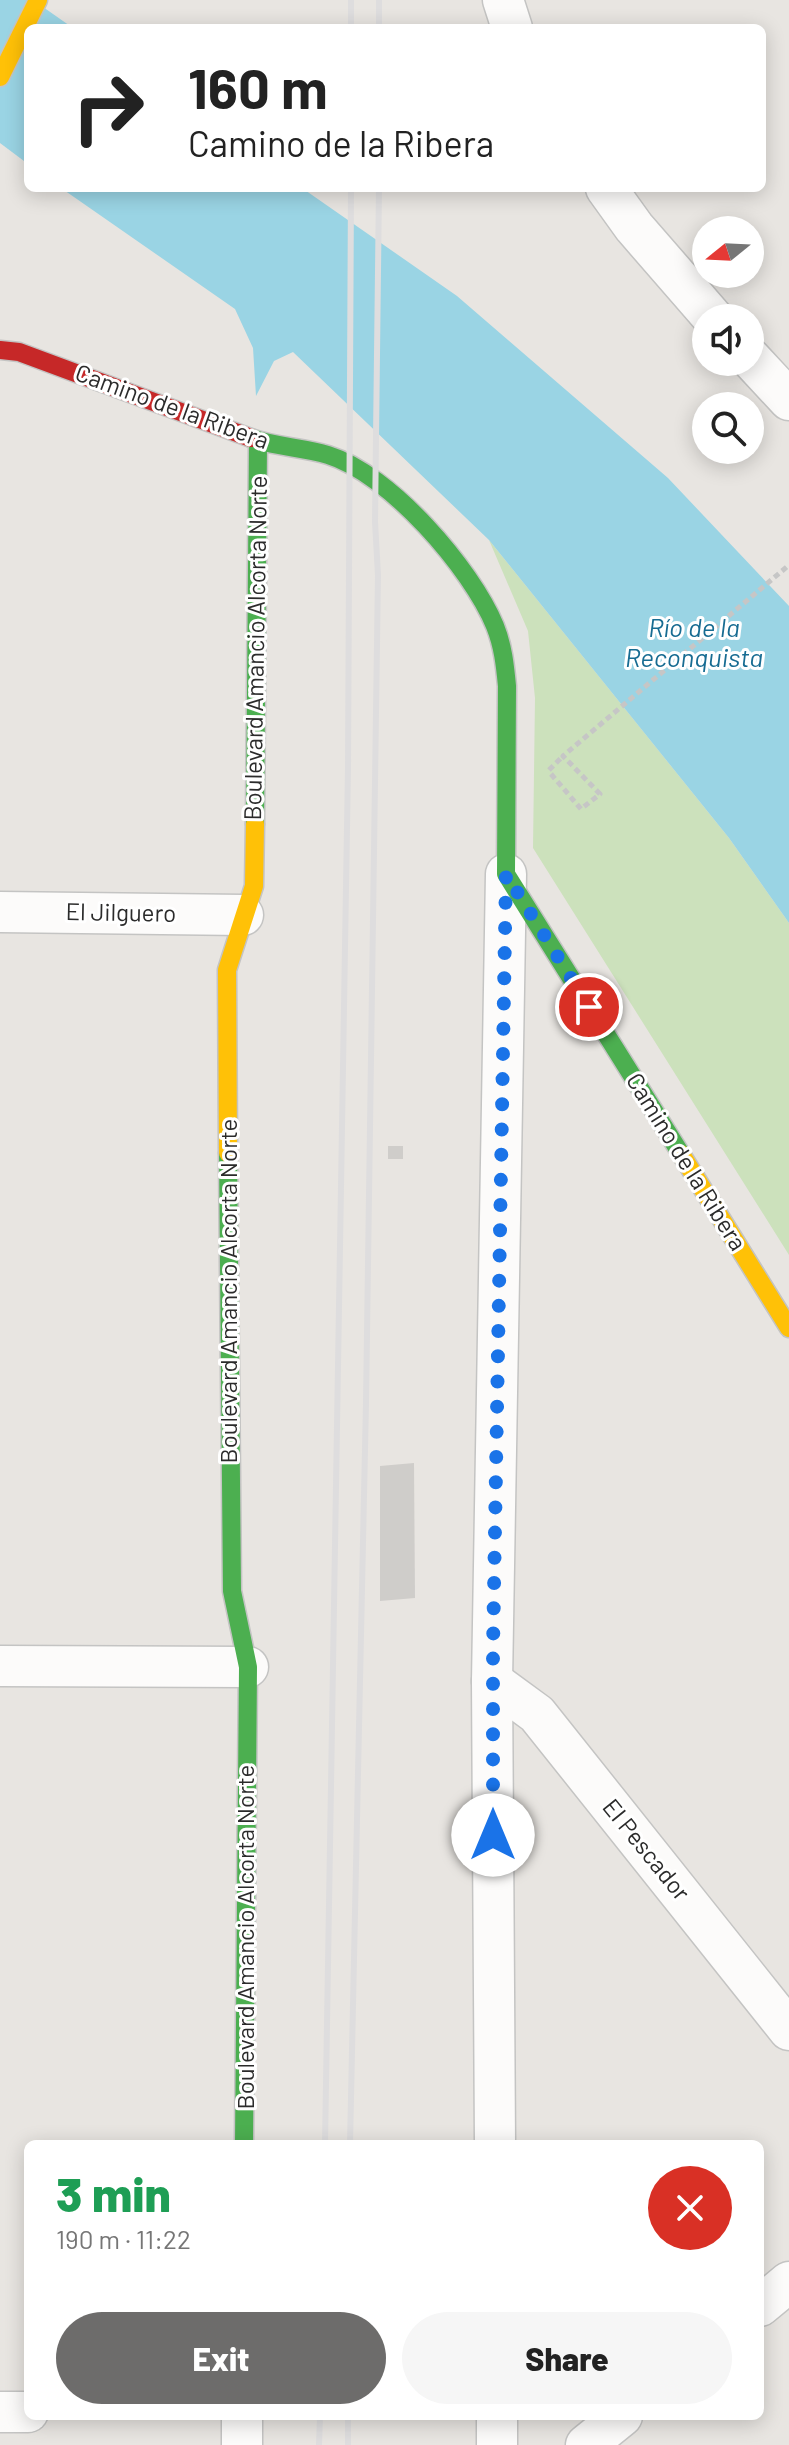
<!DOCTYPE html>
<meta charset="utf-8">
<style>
:root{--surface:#fff;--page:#f6f6f6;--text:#222;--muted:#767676;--accent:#6d6c6b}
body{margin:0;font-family:Barlow,sans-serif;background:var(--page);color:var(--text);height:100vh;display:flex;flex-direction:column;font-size:30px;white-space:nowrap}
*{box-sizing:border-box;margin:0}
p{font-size:26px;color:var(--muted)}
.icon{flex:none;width:44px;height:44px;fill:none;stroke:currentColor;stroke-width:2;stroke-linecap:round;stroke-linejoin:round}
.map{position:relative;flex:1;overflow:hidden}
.drawer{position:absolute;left:24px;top:2140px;width:740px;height:280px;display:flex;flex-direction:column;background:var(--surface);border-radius:12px;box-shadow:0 4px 20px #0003}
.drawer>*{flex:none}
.guide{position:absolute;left:24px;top:24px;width:742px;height:168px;border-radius:12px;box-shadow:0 4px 20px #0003;background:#fff;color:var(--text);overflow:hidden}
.needle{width:52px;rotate:252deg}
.tools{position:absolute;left:692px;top:216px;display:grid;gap:16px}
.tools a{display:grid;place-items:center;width:72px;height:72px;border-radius:50%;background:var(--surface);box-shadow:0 4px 20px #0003;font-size:40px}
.pin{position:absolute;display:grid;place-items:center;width:68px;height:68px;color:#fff;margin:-34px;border:4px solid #fff;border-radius:50%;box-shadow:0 2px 8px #0007}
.me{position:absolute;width:88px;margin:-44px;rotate:0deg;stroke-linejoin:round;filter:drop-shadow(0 0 6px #0008)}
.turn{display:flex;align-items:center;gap:28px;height:168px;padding:0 32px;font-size:36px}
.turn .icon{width:104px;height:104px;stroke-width:2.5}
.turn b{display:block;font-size:56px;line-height:68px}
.round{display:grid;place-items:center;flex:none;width:84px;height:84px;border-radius:42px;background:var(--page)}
.head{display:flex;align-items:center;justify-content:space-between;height:136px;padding:0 32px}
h1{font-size:48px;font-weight:800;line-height:60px;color:#1e9e55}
.button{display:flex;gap:16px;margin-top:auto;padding:16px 32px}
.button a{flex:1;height:92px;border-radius:48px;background:var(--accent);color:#fff;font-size:32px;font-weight:800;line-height:92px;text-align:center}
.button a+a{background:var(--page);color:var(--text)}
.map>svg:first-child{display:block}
.green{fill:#cce1bc}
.water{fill:#9ad4e4}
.building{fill:#cfcdca}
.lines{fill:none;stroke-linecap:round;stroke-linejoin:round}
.street-casing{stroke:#c4c4c3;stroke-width:43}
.fast-casing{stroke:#c4c4c3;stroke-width:21}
.slow-casing{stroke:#c4c4c3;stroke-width:21}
.jam-casing{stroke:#c4c4c3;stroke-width:21}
.path{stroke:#c6c6c6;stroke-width:5;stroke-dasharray:6 4;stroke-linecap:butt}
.street{stroke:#fcfbfa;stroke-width:40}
.fast{stroke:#4caf50;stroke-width:18}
.slow{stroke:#ffc107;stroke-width:18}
.jam{stroke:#c62828;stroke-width:18}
.rail{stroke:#deddde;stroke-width:6}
.route{stroke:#1a73e8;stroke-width:14;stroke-dasharray:0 25.2}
.labels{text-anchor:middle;stroke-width:6;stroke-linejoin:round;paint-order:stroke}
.street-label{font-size:24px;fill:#2b2b2b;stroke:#fff}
.water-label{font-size:26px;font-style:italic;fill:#176c92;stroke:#fff}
</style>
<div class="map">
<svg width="789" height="2445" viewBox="0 0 789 2445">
<rect width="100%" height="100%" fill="#e8e5e1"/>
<path class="green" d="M489,540L729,838L789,923V1255L533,848L535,698L528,631Z"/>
<g class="water">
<path d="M0,0H33L73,28H28V164L0,143Z"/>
<path d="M61,188H302L457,296L668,478L789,606V923L729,838L489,540L293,352L274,361L256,396L253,348L235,309Z"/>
</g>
<g class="building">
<rect x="388" y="1146" width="15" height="13"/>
<path d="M414,1463L415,1598L380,1601V1466Z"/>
</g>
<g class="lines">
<g class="street-casing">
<g id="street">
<path d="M503,0L512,28"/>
<path d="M606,188L634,227L713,318"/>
<path d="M750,358L789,400"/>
<path d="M0,912L243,915"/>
<path d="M0,1666L248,1667"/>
<path d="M492,1681L537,1714L789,2030"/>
<path d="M495,2144L492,1681L506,874"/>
<path d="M760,2306L789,2282"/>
<path d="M0,2412H28"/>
<path d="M497,2416V2445"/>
<path d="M242,2445V2416"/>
<path d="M586,2445L622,2416"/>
</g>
</g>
<g class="fast-casing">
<g id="fast">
<path d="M251,438C275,447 303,447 328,455C390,474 471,568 495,626C503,646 505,665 507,686L506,874L681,1154"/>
<path d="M255,824L258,441"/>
<path d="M228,1153L232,1591L248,1667L244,2144"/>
</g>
</g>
<g class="slow-casing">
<g id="slow">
<path d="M0,77L38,0"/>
<path d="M228,1153L227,970L254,886L255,824"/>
<path d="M681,1154L789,1328"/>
</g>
</g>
<g class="jam-casing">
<path id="jam" d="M0,350L19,352L251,438"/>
</g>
<g class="path">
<path d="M549,770L563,756"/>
<path d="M551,774L581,809L600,794L563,756L789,565"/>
</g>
<use href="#street" class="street"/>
<use href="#fast" class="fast"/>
<use href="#slow" class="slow"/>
<use href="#jam" class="jam"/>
<g class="rail">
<path d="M351,28V0"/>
<path d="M379,28V0"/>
<path d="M325,2144L348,768L351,188"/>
<path d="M350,2144L366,1403L378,575L375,522L379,188"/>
<path d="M319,2445L320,2416"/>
<path d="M348,2445V2416"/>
</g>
</g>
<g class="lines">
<path class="route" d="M493,1835V1650L506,874L589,1007"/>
</g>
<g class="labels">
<g class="street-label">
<text transform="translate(172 407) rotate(20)" y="8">Camino de la Ribera</text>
<text transform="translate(256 648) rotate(-89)" y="8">Boulevard Amancio Alcorta Norte</text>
<text transform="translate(121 913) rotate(1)" y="8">El Jilguero</text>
<text transform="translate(686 1162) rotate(58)" y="8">Camino de la Ribera</text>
<text transform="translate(229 1291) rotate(-90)" y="8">Boulevard Amancio Alcorta Norte</text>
<text transform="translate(646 1850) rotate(51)" y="8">El Pescador</text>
<text transform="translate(246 1937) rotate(-90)" y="8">Boulevard Amancio Alcorta Norte</text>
</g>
<g class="water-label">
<text x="694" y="637">Río de la<tspan x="694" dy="30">Reconquista</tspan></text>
</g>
</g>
</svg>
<div class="tools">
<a><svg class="needle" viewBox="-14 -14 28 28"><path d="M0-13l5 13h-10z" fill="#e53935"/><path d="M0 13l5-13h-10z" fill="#767676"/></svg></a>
<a><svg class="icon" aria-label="sound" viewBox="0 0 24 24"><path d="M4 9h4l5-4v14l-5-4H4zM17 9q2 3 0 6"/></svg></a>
<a><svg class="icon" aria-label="search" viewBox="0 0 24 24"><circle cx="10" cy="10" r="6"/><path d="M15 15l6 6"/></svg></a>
</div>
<div class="pin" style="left:589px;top:1007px;background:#d93025"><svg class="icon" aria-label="arrive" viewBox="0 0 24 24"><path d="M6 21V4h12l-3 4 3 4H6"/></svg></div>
<svg class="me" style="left:493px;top:1835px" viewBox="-20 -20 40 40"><circle r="19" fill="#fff"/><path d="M0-13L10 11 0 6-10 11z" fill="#1a73e8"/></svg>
<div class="guide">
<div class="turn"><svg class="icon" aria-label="right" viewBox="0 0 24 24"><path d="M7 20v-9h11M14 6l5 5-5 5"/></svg><div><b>160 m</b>Camino de la Ribera</div></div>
</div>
<section class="drawer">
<div class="head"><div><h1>3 min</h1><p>190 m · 11:22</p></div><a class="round" style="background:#d93025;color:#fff"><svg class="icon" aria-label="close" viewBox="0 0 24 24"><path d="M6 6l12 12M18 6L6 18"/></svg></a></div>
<div class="button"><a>Exit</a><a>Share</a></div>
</section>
</div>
